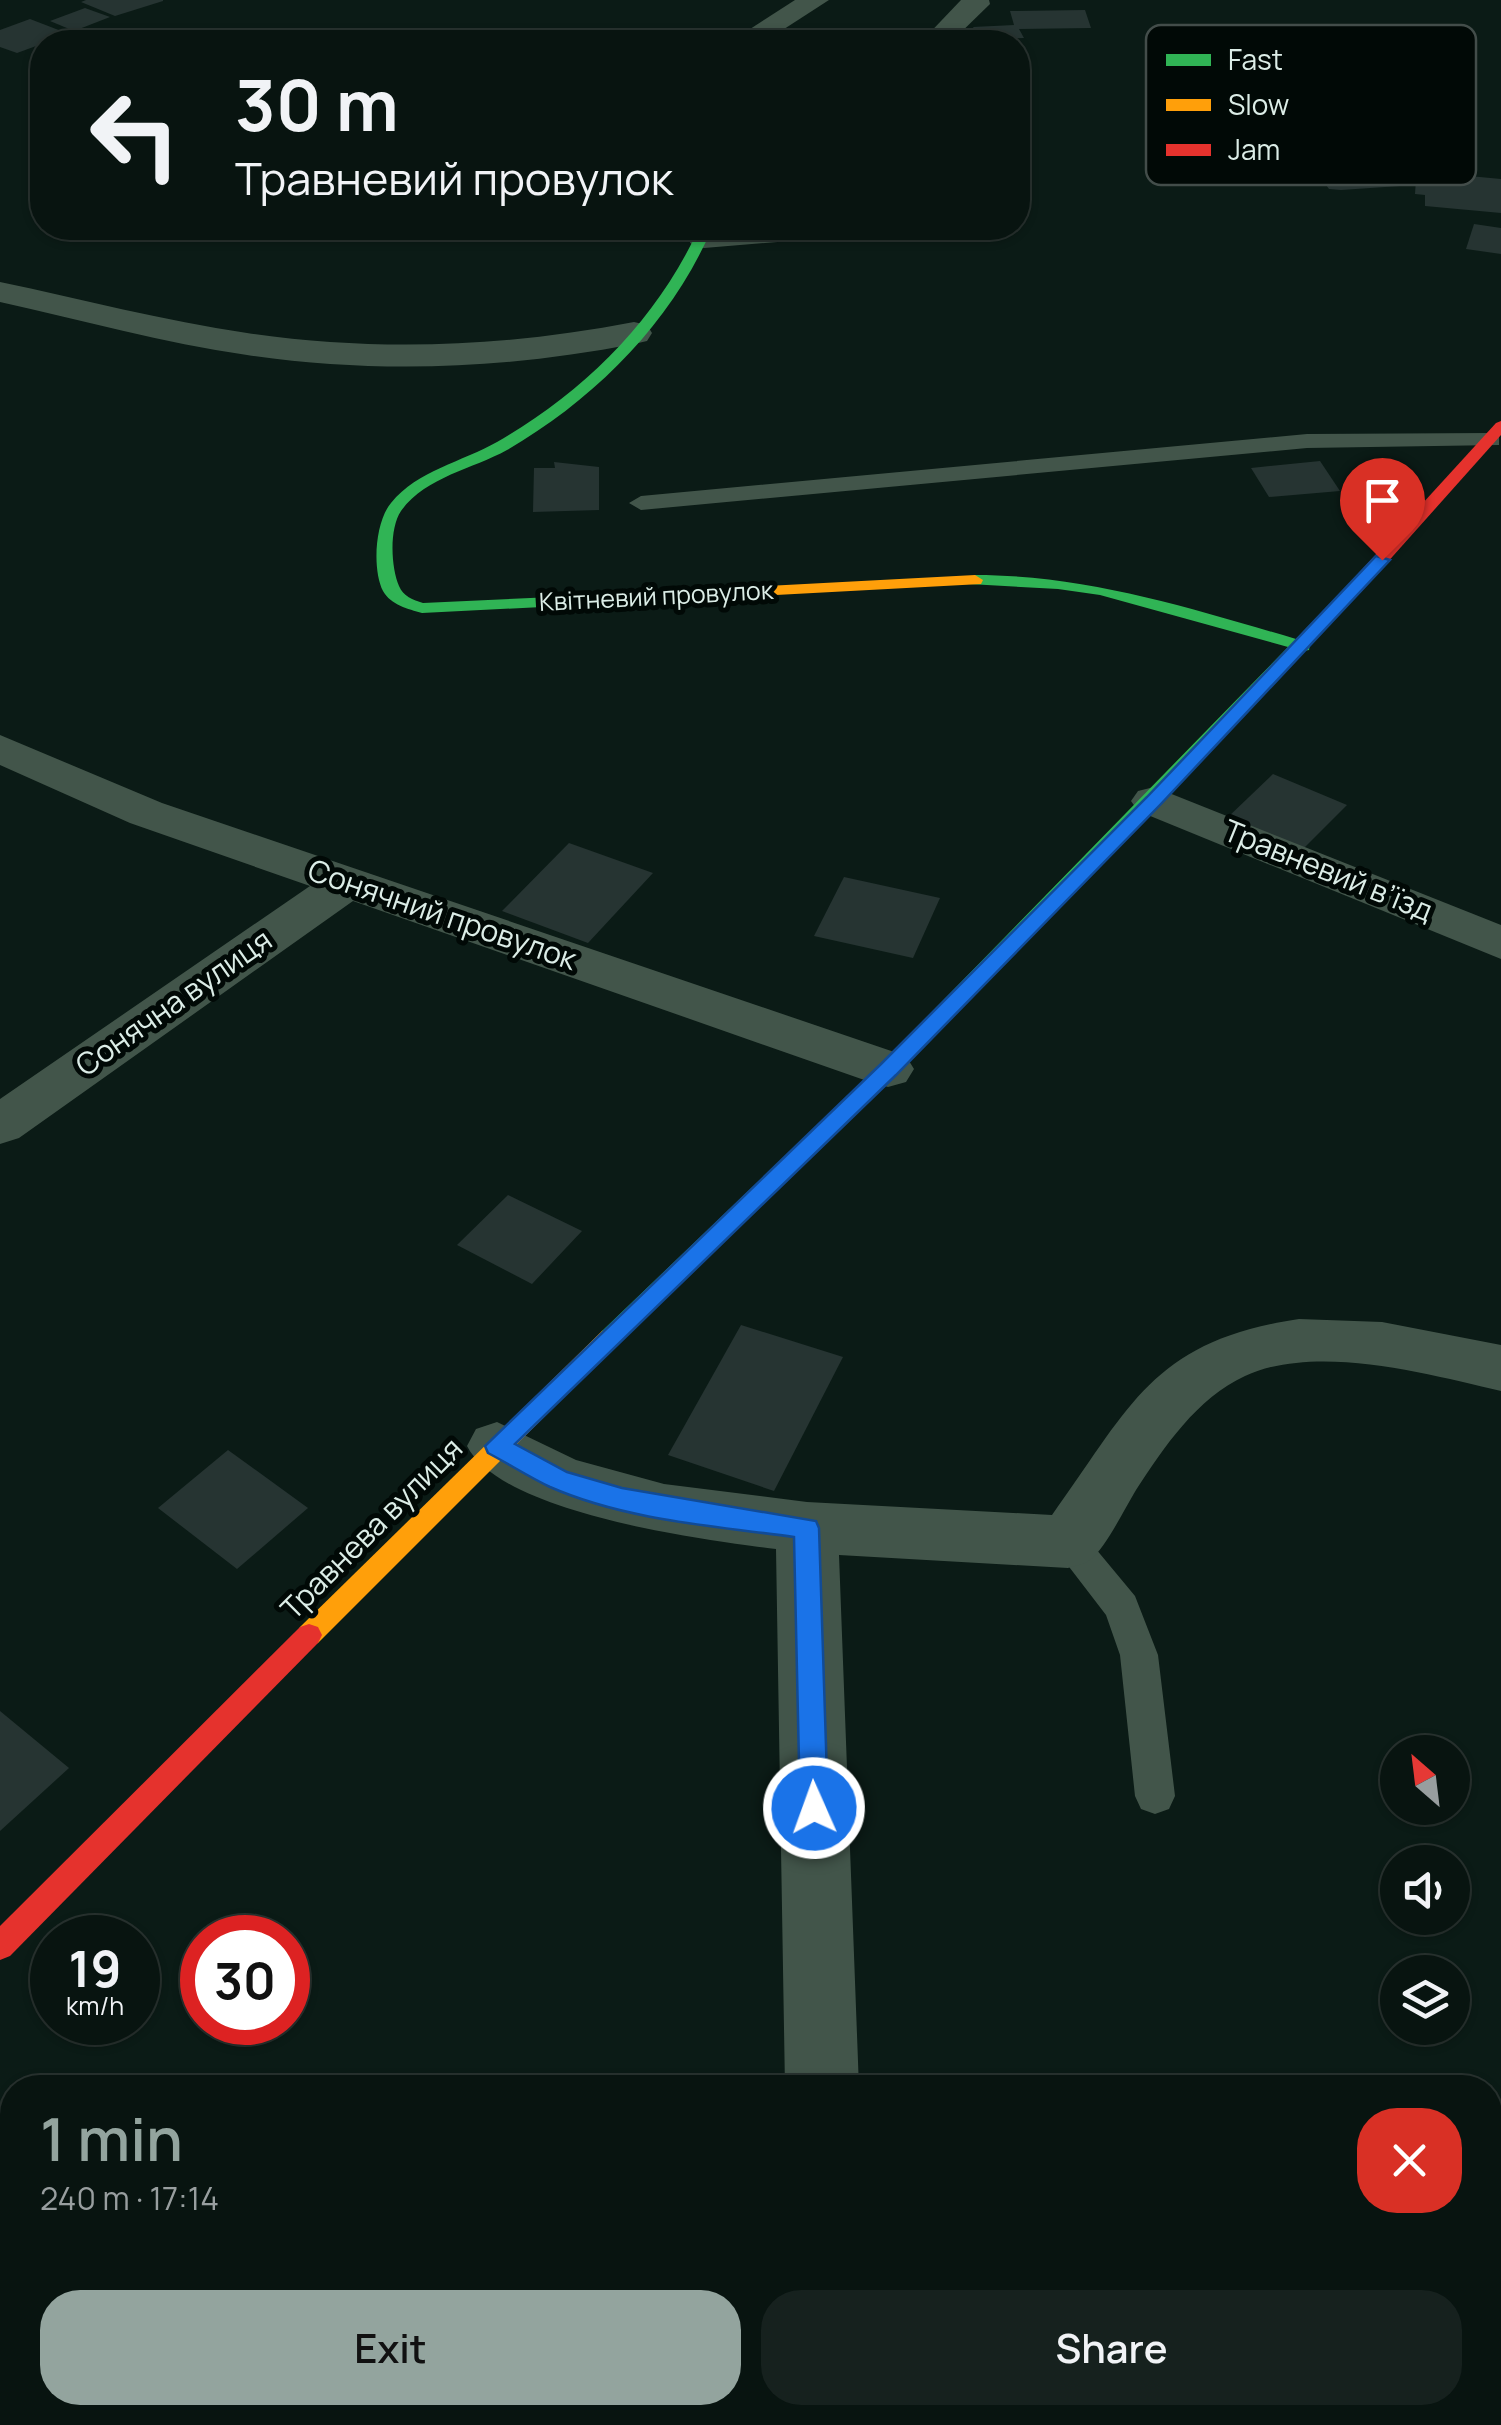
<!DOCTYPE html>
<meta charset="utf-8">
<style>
:root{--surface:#081410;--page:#16211e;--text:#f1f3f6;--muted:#989e9f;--line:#293330;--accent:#93a49e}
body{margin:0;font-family:Manrope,sans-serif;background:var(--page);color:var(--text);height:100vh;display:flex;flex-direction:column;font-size:38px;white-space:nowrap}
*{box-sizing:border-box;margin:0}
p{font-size:32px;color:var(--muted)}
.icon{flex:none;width:55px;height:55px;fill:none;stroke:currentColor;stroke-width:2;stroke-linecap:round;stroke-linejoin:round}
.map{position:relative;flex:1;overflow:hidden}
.panel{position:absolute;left:0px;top:2075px;width:1502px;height:350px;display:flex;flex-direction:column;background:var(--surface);border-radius:40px 40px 0 0;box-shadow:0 2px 8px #0004,0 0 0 2px var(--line)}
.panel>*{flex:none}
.guide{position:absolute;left:30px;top:30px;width:1000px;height:210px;border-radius:40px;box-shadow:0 2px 8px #0004,0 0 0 2px var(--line);background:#081410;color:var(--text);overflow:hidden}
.needle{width:65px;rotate:332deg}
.buttons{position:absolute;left:1380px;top:1735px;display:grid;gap:20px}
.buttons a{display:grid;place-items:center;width:90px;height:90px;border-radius:50%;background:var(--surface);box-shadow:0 2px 8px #0004,0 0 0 2px var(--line);font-size:50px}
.speed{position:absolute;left:30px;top:1915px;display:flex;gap:20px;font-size:50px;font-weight:700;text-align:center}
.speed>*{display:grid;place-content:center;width:130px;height:130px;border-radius:50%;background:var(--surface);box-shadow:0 2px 8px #0004,0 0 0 2px var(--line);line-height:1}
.speed small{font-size:25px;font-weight:400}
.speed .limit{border:15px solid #d22;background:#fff;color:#111}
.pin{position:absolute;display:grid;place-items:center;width:85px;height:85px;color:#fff;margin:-102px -42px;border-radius:50% 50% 50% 0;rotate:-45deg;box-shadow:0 0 10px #0007}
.pin .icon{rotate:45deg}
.me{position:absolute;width:110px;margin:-55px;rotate:358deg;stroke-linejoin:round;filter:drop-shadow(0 0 8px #0008)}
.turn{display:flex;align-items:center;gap:35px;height:210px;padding:0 40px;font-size:45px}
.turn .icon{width:130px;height:130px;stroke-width:2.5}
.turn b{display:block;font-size:70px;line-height:85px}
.round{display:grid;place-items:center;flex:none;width:105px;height:105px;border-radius:40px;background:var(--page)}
.overview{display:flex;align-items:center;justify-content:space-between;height:170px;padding:0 40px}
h1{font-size:60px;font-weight:600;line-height:75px;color:var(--accent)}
.button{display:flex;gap:20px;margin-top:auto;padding:20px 40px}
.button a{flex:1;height:115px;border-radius:40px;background:var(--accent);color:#111;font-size:40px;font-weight:600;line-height:115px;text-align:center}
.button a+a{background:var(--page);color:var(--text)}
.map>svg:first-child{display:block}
.building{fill:#263432}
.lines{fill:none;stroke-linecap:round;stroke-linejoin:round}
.lane{fill:#42554a;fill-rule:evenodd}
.street{fill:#42554a;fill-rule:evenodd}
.fast{fill:#30b455;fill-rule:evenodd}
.slow{fill:#ff9f0a;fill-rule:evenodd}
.jam{fill:#e5322d;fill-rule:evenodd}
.route{fill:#1a73e8;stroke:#114b97;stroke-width:2.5}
.labels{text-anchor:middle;stroke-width:10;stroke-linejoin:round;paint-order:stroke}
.far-street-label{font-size:25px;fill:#dcede7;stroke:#010906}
.street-label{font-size:30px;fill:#dcede7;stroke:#010906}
.key{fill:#010906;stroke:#434d4a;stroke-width:2.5}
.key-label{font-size:28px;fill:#dcede7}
</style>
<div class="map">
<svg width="1501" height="2425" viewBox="0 0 1501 2425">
<rect width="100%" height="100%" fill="#0b1b16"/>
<g class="building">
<path d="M86,0H163V1L115,16L81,2Z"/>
<path d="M85,8L110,17L74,31L50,21Z"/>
<path d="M1085,10L1091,28L1019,29L1024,38L980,40L973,27L1014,25L1010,11Z"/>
<path d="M30,19L69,34L17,53L0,47V30Z"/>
<path d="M1397,171L1407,175L1406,183L1400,186L1341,190L1329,189L1318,174Z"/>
<path d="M1427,172L1501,179V213L1425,206V195L1415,194L1416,179L1427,180Z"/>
<path d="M1474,224L1501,228V254L1466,249Z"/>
<path d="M1320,461L1340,491L1269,497L1251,468Z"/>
<path d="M554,462L599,467V510L533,512L534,468H555Z"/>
<path d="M1273,774L1347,805L1300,852L1226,819Z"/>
<path d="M569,843L653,873L588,943L502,911Z"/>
<path d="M844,877L940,898L913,958L814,936Z"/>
<path d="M508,1195L582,1231L532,1284L457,1245Z"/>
<path d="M741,1325L843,1357L774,1491L668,1455Z"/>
<path d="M228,1450L308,1508L237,1569L158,1508Z"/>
<path d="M0,1711L69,1768L0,1831Z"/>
</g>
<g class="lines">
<g class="lane">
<path d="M1491,433L1499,435V445L1307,448L641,510L629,503L641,496L1307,434Z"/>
<path d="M1068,1527L1081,1531L1135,1596L1158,1655L1175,1796L1169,1809L1155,1814L1141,1809L1135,1796L1120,1655L1106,1615L1050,1542L1055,1531Z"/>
</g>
<g class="street">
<path d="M795,0H829L764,42H730Z"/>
<path d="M961,0H989L990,4L951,42H921Z"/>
<path d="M704,228H844L839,235L827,238L704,248L692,245L687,238L692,231Z"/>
<path d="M0,282C82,299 164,321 247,333C377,352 505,347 634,322L647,325L652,333L647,341L634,344C505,369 377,374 247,355C163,343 82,320 0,302Z"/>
<path d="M0,735L162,803L906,1056L914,1069L906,1082L888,1087L870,1082L353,901L19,1138L0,1144V1099L310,886L130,823L0,765Z"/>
<path d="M1154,787L1501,925V959L1138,811L1131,801L1138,791Z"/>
<path d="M1299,1319L1382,1322L1501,1345V1391C1428,1374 1317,1343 1245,1376C1197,1398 1164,1447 1136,1490C1125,1508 1105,1549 1090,1560C1085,1564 1074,1566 1068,1568L839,1555L859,2088H785L776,1549C704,1540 502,1514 467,1446L476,1429L497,1422L576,1460L664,1484L807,1502L1052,1515C1131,1406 1152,1341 1299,1319Z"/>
<rect x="790" y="2412" width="82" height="13"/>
</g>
<g class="fast">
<path d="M699,228H712C672,322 595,399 507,450C473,469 425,477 401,511C389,529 391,567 399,586C403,596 413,600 423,603L575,596L583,601L581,605L422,613C408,609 391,605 383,591C372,569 375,522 391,503C418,470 462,462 497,442C584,392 657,320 699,228Z"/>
<path d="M975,575C1087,575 1190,608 1296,639L1348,585L1354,584L1362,589L1310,644L1309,650L1304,651L895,1074L618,1343H602L598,1337L602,1331L881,1064L1288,647L1100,595L1058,589L969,584L967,580Z"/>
</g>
<g class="slow">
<path d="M975,575L983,580L981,584L575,606L567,601L575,596Z"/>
<path d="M610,1328L618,1331L622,1337L618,1343L318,1643L309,1646L300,1643L296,1635L300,1627L602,1331Z"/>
</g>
<g class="jam">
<path d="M1501,421V435L1360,593H1348V585L1496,423Z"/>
<path d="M309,1624L318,1627L322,1635L318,1643L10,1956L0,1960V1926L300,1627Z"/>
</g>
</g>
<path class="route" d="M1376,556L1390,560L1160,805L896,1075L515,1444L567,1472L622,1488L816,1521L819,1528L828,1808L824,1817L814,1821L804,1817L800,1808L794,1537C713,1526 625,1520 550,1487C529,1477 509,1464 488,1453L485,1446L881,1064L1147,797Z"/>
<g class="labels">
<g class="far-street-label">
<text transform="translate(656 596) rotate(-3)" y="9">Квітневий провулок</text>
</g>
<g class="street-label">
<text transform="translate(1328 871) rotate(22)" y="10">Травневий в’їзд</text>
<text transform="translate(442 915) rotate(19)" y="10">Сонячний провулок</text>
<text transform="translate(174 1003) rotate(-35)" y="10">Сонячна вулиця</text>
<text transform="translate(372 1529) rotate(-45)" y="10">Травнева вулиця</text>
</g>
</g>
<rect x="1146" y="25" width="330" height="160" rx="15" class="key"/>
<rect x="1166" y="54" width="45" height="12" fill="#30b455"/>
<rect x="1166" y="99" width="45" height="12" fill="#ff9f0a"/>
<rect x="1166" y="144" width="45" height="12" fill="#e5322d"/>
<g class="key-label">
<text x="1228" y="70">Fast</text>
<text x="1228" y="115">Slow</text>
<text x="1228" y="160">Jam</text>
</g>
</svg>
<div class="buttons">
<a><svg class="needle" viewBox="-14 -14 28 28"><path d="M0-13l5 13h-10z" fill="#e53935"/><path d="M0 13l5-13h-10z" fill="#989e9f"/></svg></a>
<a><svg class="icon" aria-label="sound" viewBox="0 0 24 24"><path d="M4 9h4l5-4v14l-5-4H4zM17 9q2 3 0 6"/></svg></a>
<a><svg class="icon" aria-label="layers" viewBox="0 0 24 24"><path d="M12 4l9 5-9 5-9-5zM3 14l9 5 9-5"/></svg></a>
</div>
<div class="speed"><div>19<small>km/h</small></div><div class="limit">30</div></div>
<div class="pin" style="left:1382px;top:560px;background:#d93025"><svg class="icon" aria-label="arrive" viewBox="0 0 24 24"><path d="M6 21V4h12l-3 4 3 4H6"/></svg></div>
<svg class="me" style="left:814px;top:1808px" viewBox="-20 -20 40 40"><circle r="17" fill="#1a73e8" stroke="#fff" stroke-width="3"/><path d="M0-11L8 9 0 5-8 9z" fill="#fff"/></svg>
<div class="guide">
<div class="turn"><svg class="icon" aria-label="left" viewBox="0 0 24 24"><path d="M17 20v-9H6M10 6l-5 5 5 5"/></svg><div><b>30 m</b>Травневий провулок</div></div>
</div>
<section class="panel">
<div class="overview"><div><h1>1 min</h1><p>240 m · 17:14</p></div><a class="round" style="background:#d93025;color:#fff"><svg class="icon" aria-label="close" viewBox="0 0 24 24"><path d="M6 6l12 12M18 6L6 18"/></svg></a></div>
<div class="button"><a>Exit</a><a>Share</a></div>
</section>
</div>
